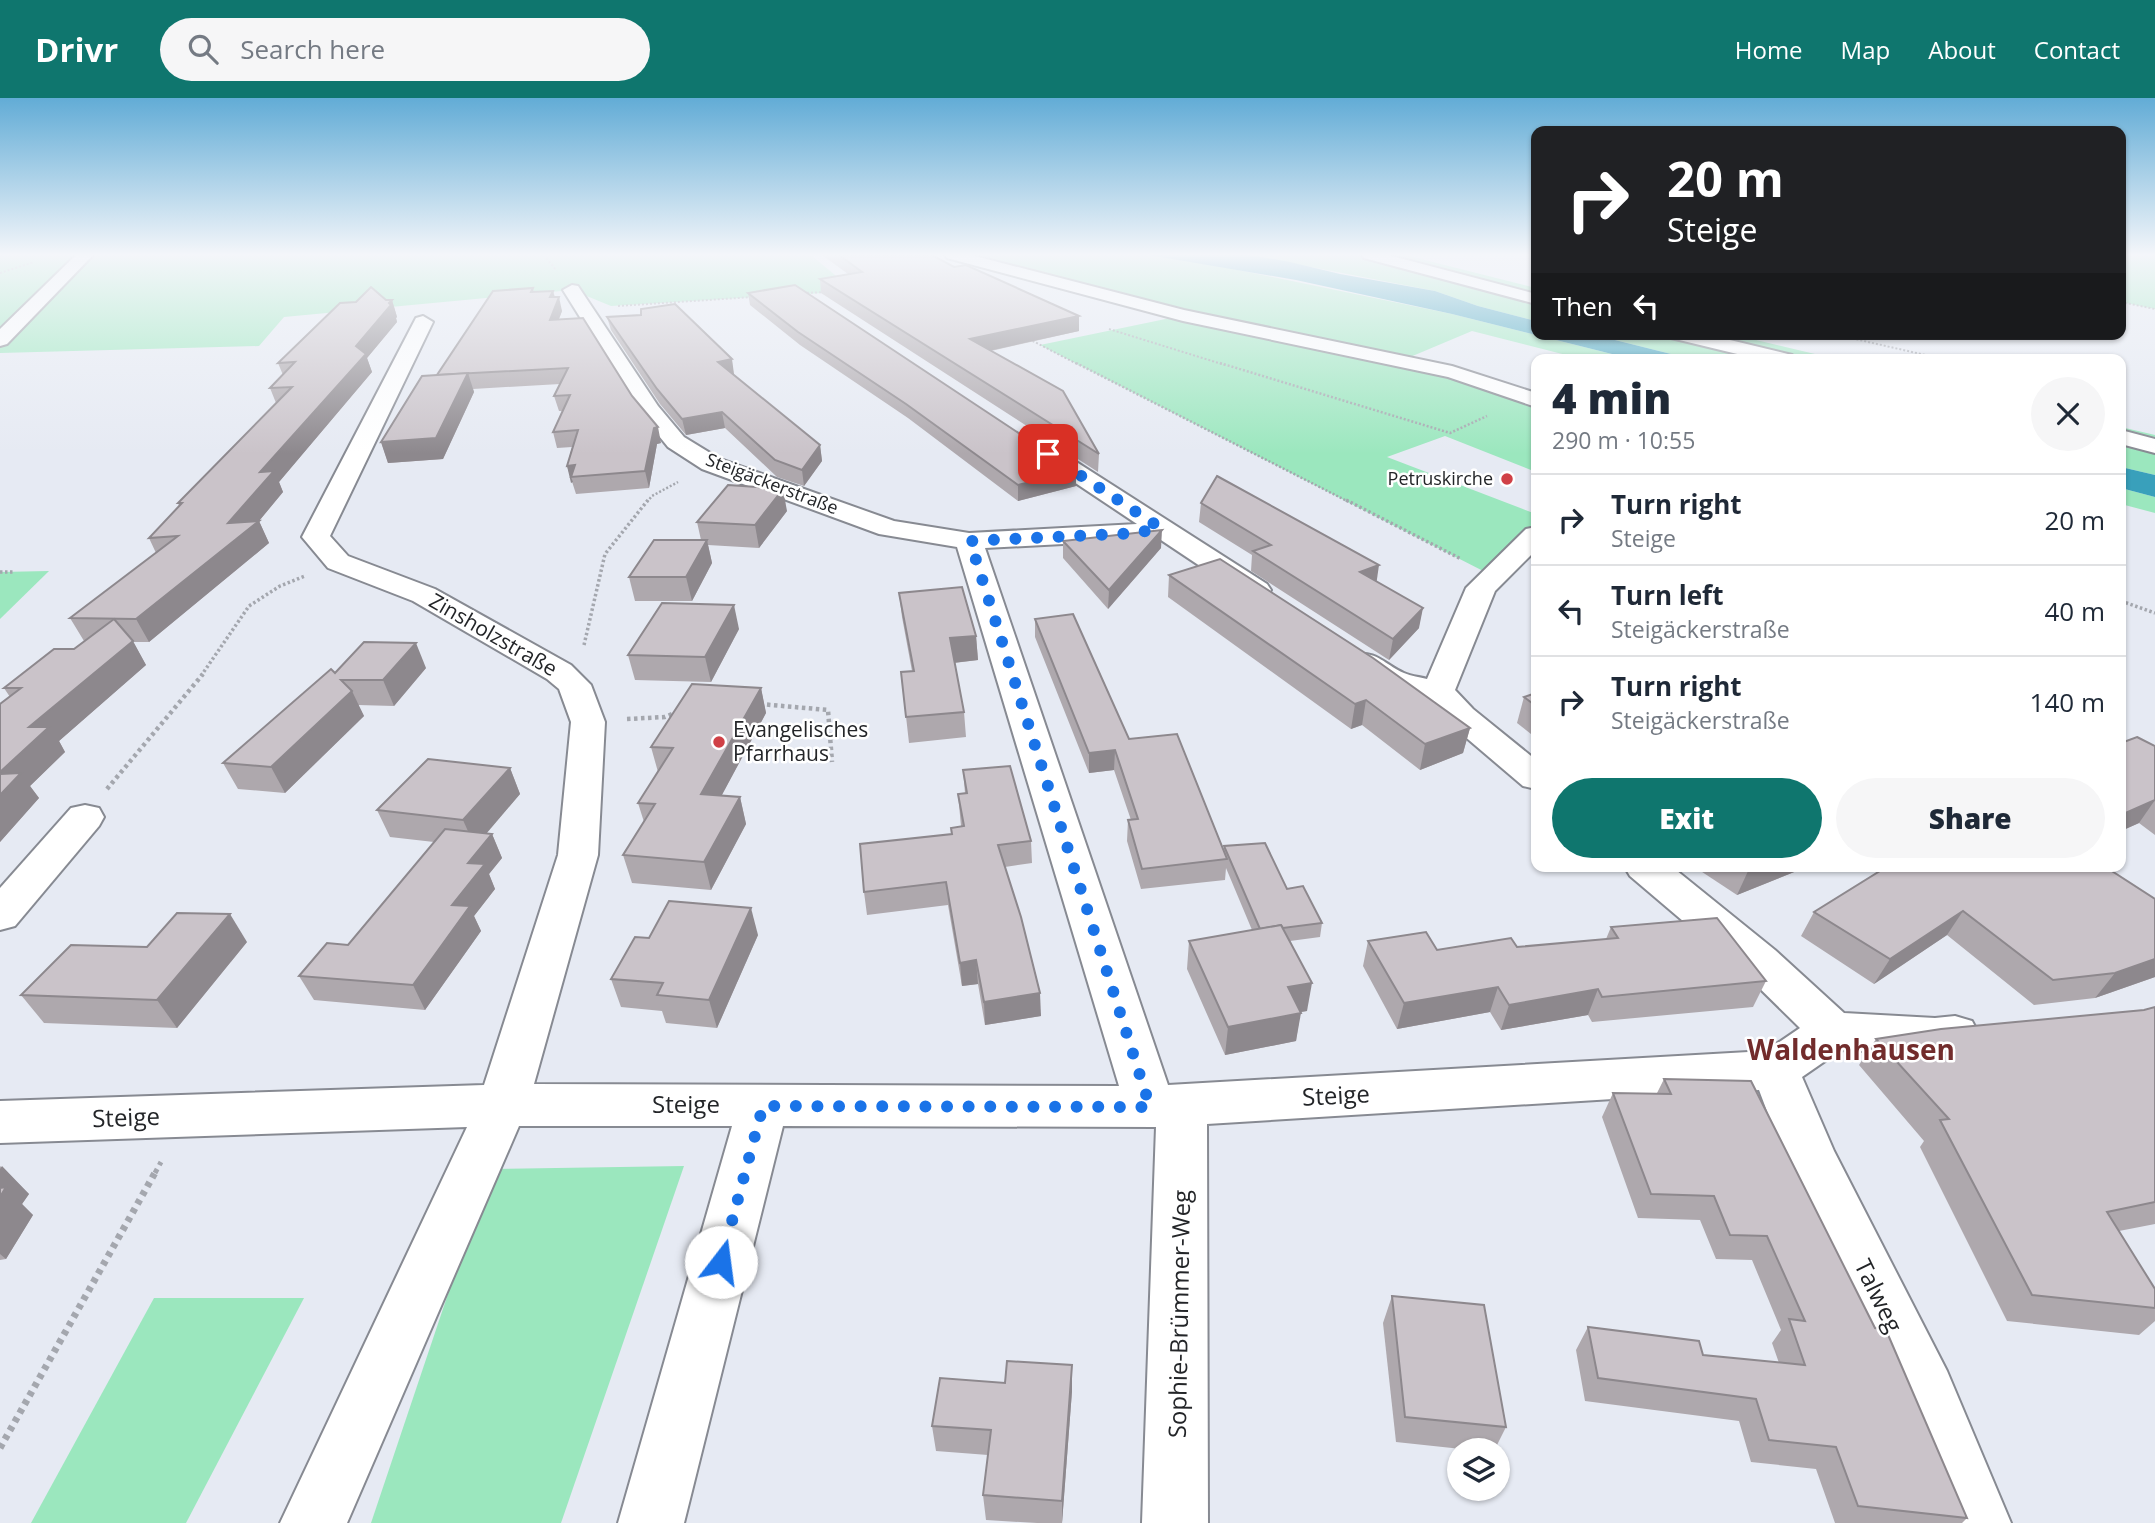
<!DOCTYPE html>
<meta charset="utf-8">
<style>
:root{--surface:#fff;--page:#f6f6f7;--text:#1f2937;--muted:#747a83;--line:#e0e1e3;--accent:#0f766e}
body{margin:0;font-family:"Open Sans",sans-serif;background:var(--page);color:var(--text);height:100vh;display:flex;flex-direction:column;font-size:26px;white-space:nowrap}
*{box-sizing:border-box;margin:0}
p{font-size:23px;color:var(--muted)}
.icon{flex:none;width:38px;height:38px;fill:none;stroke:currentColor;stroke-width:2;stroke-linecap:round;stroke-linejoin:round}
.map{position:relative;flex:1;overflow:hidden}
.panel{position:absolute;left:1531px;top:256px;width:595px;height:518px;display:flex;flex-direction:column;background:var(--surface);border-radius:14px;box-shadow:0 2px 5px #0004}
.panel>*{flex:none}
.top-card{position:absolute;left:1531px;top:28px;width:595px;height:214px;border-radius:14px;box-shadow:0 2px 5px #0004;background:#202124;color:#fff;overflow:hidden}
.fabs{position:absolute;left:1447px;top:1340px;display:grid;gap:14px}
.fabs a{display:grid;place-items:center;width:63px;height:63px;border-radius:50%;background:var(--surface);box-shadow:0 2px 5px #0004;font-size:35px}
.pin{position:absolute;display:grid;place-items:center;width:60px;height:60px;color:#fff;margin:-30px;border-radius:14px;box-shadow:0 4px 10px #0006}
.me{position:absolute;width:77px;margin:-38px;rotate:15deg;stroke-linejoin:round;filter:drop-shadow(0 0 5px #0008)}
.turn{display:flex;align-items:center;gap:24px;height:147px;padding:0 21px;font-size:32px}
.turn .icon{width:91px;height:91px;stroke-width:2.5}
.turn b{display:block;font-size:49px;line-height:60px}
.then{display:flex;align-items:center;height:66px;padding:0 21px;background:#0003;gap:14px;font-size:26px}
.round{display:grid;place-items:center;flex:none;width:74px;height:74px;border-radius:37px;background:var(--page)}
.headline{display:flex;align-items:center;justify-content:space-between;height:119px;padding:0 21px}
h1{font-size:42px;font-weight:800;line-height:52px}
.cta{display:flex;gap:14px;margin-top:auto;padding:14px 21px}
.cta a{flex:1;height:80px;border-radius:42px;background:var(--accent);color:#fff;font-size:28px;font-weight:800;line-height:80px;text-align:center}
.cta a+a{background:var(--page);color:var(--text)}
ul{padding:0;list-style:none}
li{display:flex;align-items:center;gap:21px;height:91px;padding:0 21px;border-top:2px solid var(--line)}
li div{flex:1}
li b{display:block;font-size:26px}
li em{font-style:normal}
header{display:flex;align-items:center;gap:42px;box-sizing:border-box;height:98px;padding:0 35px;background:var(--accent);color:#fff}
header strong{font-size:33px}
nav{display:flex;gap:38px;margin-inline-start:auto;font-size:24px}
.search{width:490px;height:63px;background:var(--page);display:flex;align-items:center;gap:18px;box-sizing:border-box;padding:0 24px;border-radius:38px;color:var(--muted);font-size:26px}
.map>svg:first-child{display:block}
.green{fill:#9be7be}
.water{fill:#39a0bb}
.lines{fill:none;stroke-linecap:round;stroke-linejoin:round}
.street-casing{stroke:#878a92;stroke-width:4}
.secondary-casing{stroke:#878a92;stroke-width:4}
.path-far5{stroke:#a4a7ae;stroke-width:2;stroke-dasharray:2 2;stroke-linecap:butt}
.path-far4{stroke:#a4a7ae;stroke-width:2.5;stroke-dasharray:2 2;stroke-linecap:butt}
.path-far3{stroke:#a4a7ae;stroke-width:3.5;stroke-dasharray:2.5 2.5;stroke-linecap:butt}
.path-far2{stroke:#a4a7ae;stroke-width:4.5;stroke-dasharray:3.5 3.5;stroke-linecap:butt}
.path-far1{stroke:#a4a7ae;stroke-width:5;stroke-dasharray:4.5 4.5;stroke-linecap:butt}
.path{stroke:#a4a7ae;stroke-width:7;stroke-dasharray:5 5;stroke-linecap:butt}
.street{fill:#fff;fill-rule:evenodd}
.secondary{fill:#fff;fill-rule:evenodd}
.wall{fill:#aea8ad}
.shaded-wall{fill:#8d888d}
.building{fill:#cac3c9;stroke:#8d888d;stroke-width:2}
.route{stroke:#1a73e8;stroke-width:12;stroke-dasharray:0 21.6}
.poi-dot{fill:#d04046;stroke:#fff;stroke-width:2.5}
.labels{text-anchor:middle;stroke-width:5;stroke-linejoin:round;paint-order:stroke}
.far-poi-label{font-size:18px;fill:#232528;stroke:#fff;text-anchor:end}
.far-street-label{font-size:18px;fill:#232528;stroke:#fff}
.street-label{font-size:21px;fill:#232528;stroke:#fff}
.poi-label{font-size:21px;fill:#232528;stroke:#fff;text-anchor:start}
.near-street-label{font-size:24px;fill:#232528;stroke:#fff}
.near-quarter-label{font-size:28px;font-weight:bold;fill:#722c2c;stroke:#fff}
</style>
<header>
<strong>Drivr</strong>
<div class="search"><svg class="icon" aria-label="search" viewBox="0 0 24 24"><circle cx="10" cy="10" r="6"/><path d="M15 15l6 6"/></svg>Search here</div>
<nav><a>Home</a><a>Map</a><a>About</a><a>Contact</a></nav>
</header>
<div class="map">
<svg width="2155" height="1425" viewBox="0 0 2155 1425">
<rect width="100%" height="100%" fill="#e6eaf3"/>
<g class="green">
<path d="M0,157H811L854,193L611,208L572,192L284,219L259,248L0,255Z"/>
<path d="M953,157H1149L1204,165L1452,216L1632,261H1582L1472,233L1403,262L1536,302V374L1445,338L1387,359L1536,416V437L1493,478L1040,247L1180,218Z"/>
<path d="M1249,157H1405L1536,190V223L1478,208L1435,193Z"/>
<path d="M2121,157H2155V211L2121,204Z"/>
<path d="M1591,236H1731L1836,261H1691Z"/>
<path d="M2121,329L2155,337V377L2121,369Z"/>
<path d="M2121,390L2155,399V415L2121,406Z"/>
<path d="M49,473L0,521V474Z"/>
<path d="M684,1068L561,1425H371L490,1071Z"/>
<path d="M154,1200H304L186,1425H31Z"/>
</g>
<g class="water">
<path d="M1149,157H1249L1290,164L1340,176L1435,193L1478,208L1536,223V236H1591L1691,261H1632L1452,216L1296,182Z"/>
<path d="M2121,369L2155,377V399L2121,390Z"/>
</g>
<g class="lines">
<g class="street-casing">
<g id="street">
<path d="M76,157H93L7,246L0,248V231Z"/>
<path d="M945,157H971L1184,212L1452,268L1536,295V309L1448,279L1183,223L947,160Z"/>
<path d="M572,187L578,188L658,308L684,339L720,361L894,423L969,435L1137,426L1026,352L1022,347L1026,342L1034,340L1042,342L1267,486L1271,492L1267,498L1256,501L1245,498L1155,438L1139,442L985,450L1168,987L1766,953L1800,930L1743,874L1630,778L1624,768H1671L1775,852L1844,915L1935,920L1955,918L1972,923L1979,936L1972,949L1935,956L1841,952L1802,979L1834,1053L1947,1273L2011,1425H1945L1900,1309L1784,1058L1759,992L1207,1026L1208,1425H1142L1156,1029L783,1028L684,1425H618L732,1028H519L347,1425H280L467,1029L0,1045V1003L484,987L558,757L571,624L559,591L547,581L413,503L328,470L302,439L416,220L423,218L433,224L330,438L348,458L435,491L571,567L591,587L605,624L598,757L534,986L1119,988L957,449L879,436L702,371L668,349L638,312L563,192Z"/>
<path d="M1536,429V452L1495,493L1455,592L1473,611L1536,662V691L1523,688L1449,625L1426,601L1380,589L1352,571L1348,564L1352,557C1376,551 1385,567 1404,575C1411,578 1420,579 1427,581L1466,490L1526,431Z"/>
<path d="M85,707L99,710L104,719L99,728L15,828L0,832V790L71,710Z"/>
</g>
</g>
<g class="secondary-casing">
<g id="secondary">
<path d="M1362,157H1388L1536,196V206L1364,160Z"/>
<path d="M1668,236H1705L1792,257L1795,261H1758L1671,240Z"/>
<path d="M2121,332L2155,341V355L2121,346Z"/>
</g>
</g>
<g class="path-far5">
<path d="M544,157L556,172"/>
<path d="M0,175L34,164"/>
<path d="M803,195L826,194"/>
<path d="M2121,204L2155,211"/>
<path d="M618,208L753,199"/>
<path d="M1109,231L1225,267"/>
<path d="M1833,236L1943,261"/>
<path d="M1029,241L1079,267"/>
</g>
<g class="path-far4">
<path d="M1076,265L1349,404"/>
<path d="M1220,265L1450,335L1487,318"/>
<path d="M647,404L652,398L678,384"/>
</g>
<g class="path-far3">
<path d="M1346,402L1461,461"/>
<path d="M0,474H13"/>
<path d="M2121,503L2155,515"/>
<path d="M584,547L605,456L648,402"/>
<path d="M201,578L249,508L280,488L305,478"/>
</g>
<g class="path-far2">
<path d="M760,606L828,612L832,664"/>
<path d="M627,621L665,619L677,614"/>
<path d="M107,691L203,576"/>
</g>
<path class="path-far1" d="M155,1075L161,1064"/>
<path class="path" d="M0,1350L156,1073"/>
<use href="#street" class="street"/>
<use href="#secondary" class="secondary"/>
</g>
<g class="wall">
<path d="M822,157H932L954,169L1079,218V233L991,253L1099,356L1098,374L821,195L820,181L848,176Z"/>
<path d="M533,190L534,194L553,193L555,199L562,213L559,221L661,345L657,346L649,390L576,396L567,368L572,349L557,350L553,334L562,313H559L554,298L560,286L473,291L474,294L443,361L388,365L381,344L437,277Z"/>
<path d="M748,195L1076,388L1018,403L908,320L800,247L750,207Z"/>
<path d="M392,202L397,219L396,220L397,224L367,260L372,274L279,384L283,394L259,423L269,445L149,544H133L146,567L59,643L65,654L30,688L39,700L0,744L10,599L4,590L74,551L84,543L70,520L156,455L149,440L179,408L178,405L276,305L270,290L283,277L278,265L356,204Z"/>
<path d="M607,219L734,276H733L820,347L822,363L804,388L777,379L725,330L686,337L660,306L611,232Z"/>
<path d="M1201,405L1376,483L1419,530L1389,562L1251,473L1252,457L1199,424Z"/>
<path d="M787,413L759,450L708,447L712,465L692,503H635L629,479L701,442L697,424Z"/>
<path d="M1063,443L1161,450L1108,511L1063,460Z"/>
<path d="M1169,477L1470,630L1463,655L1420,672L1362,627L1351,631L1168,499Z"/>
<path d="M899,495L976,538L978,562L954,565L964,614L966,639L909,645L901,574L912,573L902,519Z"/>
<path d="M1035,521L1129,641L1224,752V748L1287,791L1322,825L1320,839L1290,843L1307,913L1300,914L1296,943L1225,957L1187,871L1189,843L1252,832L1226,770L1225,782L1141,791L1127,743L1128,722H1131L1114,672L1089,675L1035,539Z"/>
<path d="M739,531L711,584L635,582L628,557Z"/>
<path d="M426,570L394,608L358,607L364,618L285,695L238,691L223,665L335,575Z"/>
<path d="M761,590L766,615L721,698L740,699L746,726L711,792L632,785L623,757L644,724L638,705L658,674L651,649Z"/>
<path d="M1536,595V640L1517,625L1524,599Z"/>
<path d="M2121,645L2155,648V737L2139,725L2121,733Z"/>
<path d="M510,670L520,696L486,735L492,736L502,760L489,776L495,791L474,818L481,833L425,912L314,902L299,878L348,847L434,744L390,739L377,712Z"/>
<path d="M963,672L1031,743L1032,765L1005,769L1041,918L985,927L978,886L962,888L948,807L867,817L864,794L952,736L951,730L961,728L958,696L965,695Z"/>
<path d="M1693,768H1809L1737,797Z"/>
<path d="M1888,768L2155,879L2095,900L2034,907L1947,837L1874,886L1801,838L1814,814Z"/>
<path d="M1611,829L1766,883L1753,909L1592,924L1588,917L1501,932L1490,914L1397,931L1363,868L1368,843L1437,852L1517,849L1606,841Z"/>
<path d="M758,837L717,930L666,925L662,913L621,909L611,881L649,840Z"/>
<path d="M247,844L177,930L44,925L21,897Z"/>
<path d="M2155,909V1126L2119,1133L2155,1191V1223L2139,1237L2007,1223L1920,1049L1924,1043L1859,967L1876,941L2144,912Z"/>
<path d="M1664,981L1967,1420L1962,1425H1835L1816,1371L1751,1364L1739,1323L1585,1303L1576,1252L1588,1229L1703,1257L1779,1265L1772,1245L1781,1232L1752,1162L1716,1161L1700,1122L1638,1120L1602,1019L1613,995H1657Z"/>
<path d="M0,1068L29,1096L22,1106L33,1117L6,1161L0,1162Z"/>
<path d="M1392,1198L1506,1329L1494,1353H1480L1396,1344L1383,1225Z"/>
<path d="M1072,1267V1293L1062,1425H1037L986,1422L983,1397L988,1357L936,1353L932,1328L1005,1285Z"/>
</g>
<g class="shaded-wall">
<path d="M553,193L556,205L559,199L562,213L553,236L550,222V199Z"/>
<path d="M392,202L397,219L396,220L397,224L367,260L372,274L279,384L283,394L259,423L269,445L149,544L136,521L228,425L260,374Z"/>
<path d="M1079,218V233L970,257V241Z"/>
<path d="M732,261L734,276L721,278L718,264Z"/>
<path d="M468,275L474,294L443,361L388,365L381,344Z"/>
<path d="M722,314L725,330L686,337L682,321Z"/>
<path d="M658,329L661,345L657,346L649,390L645,373L654,330Z"/>
<path d="M820,347L822,363L804,388L802,372Z"/>
<path d="M575,367L571,379L573,384L571,385L567,368Z"/>
<path d="M1076,373V388L1018,403V387Z"/>
<path d="M783,391L787,413L759,450L755,427Z"/>
<path d="M1162,432L1161,450L1108,511L1109,492Z"/>
<path d="M707,442L712,465L692,503L686,479Z"/>
<path d="M1379,467L1376,488L1360,474Z"/>
<path d="M734,507L739,531L711,584L705,559Z"/>
<path d="M1423,510L1419,530L1389,562L1393,541Z"/>
<path d="M976,538L978,562L952,565L950,540Z"/>
<path d="M133,543L146,567L59,643L65,654L30,688L39,700L0,744V674L29,629Z"/>
<path d="M416,545L426,570L394,608L383,582Z"/>
<path d="M761,590L766,615L708,723L701,696Z"/>
<path d="M352,593L364,618L285,695L271,669Z"/>
<path d="M1366,602L1362,627L1351,631L1355,606Z"/>
<path d="M1470,630L1463,655L1420,672L1425,646Z"/>
<path d="M1115,652L1114,672L1089,675V655Z"/>
<path d="M510,670L520,696L475,749L463,722Z"/>
<path d="M740,699L746,726L711,792L704,764Z"/>
<path d="M2155,702L2139,725L2121,733V717Z"/>
<path d="M492,736L502,760L489,776L495,791L474,818L481,833L425,912L413,887L452,807L468,765Z"/>
<path d="M1755,768H1809L1737,797L1749,771Z"/>
<path d="M751,810L758,837L717,930L709,902Z"/>
<path d="M1963,813L1947,837L1874,886L1890,861Z"/>
<path d="M230,816L247,844L177,930L157,902Z"/>
<path d="M2155,861V879L2095,900L2115,875Z"/>
<path d="M976,862L978,886L962,888L960,865Z"/>
<path d="M1312,885L1307,913L1283,917L1288,889Z"/>
<path d="M1498,889L1490,914L1397,931L1404,905Z"/>
<path d="M1598,891L1588,917L1501,932L1509,907Z"/>
<path d="M1040,895L1041,918L985,927L984,904Z"/>
<path d="M1301,915L1296,943L1225,957L1228,929Z"/>
<path d="M2,1068L29,1096L22,1106L33,1117L6,1161L0,1156V1071Z"/>
<path d="M1072,1267V1293L1062,1425V1403Z"/>
</g>
<g class="building">
<path d="M839,157H932L954,169L966,167L1079,218L970,241L1063,293L1099,356L820,181L862,174Z"/>
<path d="M795,187L1076,373L1018,387L906,306L798,234L748,195Z"/>
<path d="M371,189L386,202H392L389,205L391,207L356,248L366,256L260,374L274,373L228,425L259,423L136,521L70,520L178,438L149,440L182,405H178L292,289L270,290L295,264L278,265L340,205L356,204Z"/>
<path d="M533,190L531,194L553,193L550,199H559L550,222L583,220L632,298L658,329L654,330L645,373L571,379L575,367L567,368L578,332L553,334L570,297L554,298L568,270L437,277L493,193Z"/>
<path d="M675,206L732,261L718,264L820,347L802,372L775,362L722,314L682,321L657,291L607,219L641,217V211Z"/>
<path d="M468,275L436,340L381,344L422,278Z"/>
<path d="M1217,378L1379,467L1360,474L1423,510L1393,541L1253,453L1271,447L1201,405Z"/>
<path d="M728,387L783,391L755,427L697,424Z"/>
<path d="M1162,432L1109,492L1063,443Z"/>
<path d="M654,442H707L686,479H629Z"/>
<path d="M1220,461L1373,560L1470,630L1425,646L1366,602L1355,606L1169,477Z"/>
<path d="M962,489L976,538L950,540L964,614L906,619L901,574L914,573L899,495Z"/>
<path d="M662,505L734,507L705,559L628,557Z"/>
<path d="M1073,516L1129,641L1177,636L1227,761L1142,771L1128,722L1138,721L1115,652L1089,655L1035,521Z"/>
<path d="M114,521L133,543L29,629H49L0,674V606L21,590H4L54,551H74Z"/>
<path d="M364,544L416,545L383,582H341L352,593L271,669L223,665L331,571L335,575Z"/>
<path d="M692,586L761,590L701,696L740,699L704,764L623,757L655,706L638,705L673,650L651,649Z"/>
<path d="M1536,595V608L1524,599Z"/>
<path d="M2137,639L2155,648V702L2121,717V645Z"/>
<path d="M428,661L510,670L463,722L377,712Z"/>
<path d="M1010,668L1031,743L998,747L1021,819L1040,895L984,904L976,862L960,865L946,784L864,794L860,746L952,736L951,730L964,728L958,696L967,695L963,672Z"/>
<path d="M21,675L0,697V676Z"/>
<path d="M445,731L492,736L468,765L485,766L452,807L470,808L413,887L299,878L327,845L348,847Z"/>
<path d="M1265,745L1287,791L1303,788L1322,825L1283,830L1281,827L1260,831L1224,748Z"/>
<path d="M1888,768H2104L2155,801V861L2115,875L2053,882L1963,813L1890,861L1814,814Z"/>
<path d="M669,803L751,810L709,902L657,897L663,885L611,881L635,839L649,840Z"/>
<path d="M177,815L230,816L157,902L21,897L71,847L147,849Z"/>
<path d="M1717,820L1766,883L1602,899L1598,891L1509,907L1498,889L1404,905L1368,843L1426,834L1437,852L1511,840L1517,849L1618,840L1611,829Z"/>
<path d="M1281,827L1312,885L1288,889L1301,915L1228,929L1189,843Z"/>
<path d="M2155,909V1104L2107,1114L2155,1191V1210L2032,1197L1940,1022L1949,1021L1876,941L1941,931L2144,912Z"/>
<path d="M1664,981L1751,983L1875,1230L1886,1232L1967,1420L1858,1408L1836,1349L1769,1342L1756,1301L1598,1280L1588,1229L1699,1243L1703,1257L1805,1267L1789,1221L1805,1223L1767,1138L1730,1137L1714,1098L1651,1096L1613,995L1671,996Z"/>
<path d="M6,1089L0,1099V1090Z"/>
<path d="M1392,1198L1484,1207L1506,1329L1405,1319Z"/>
<path d="M1007,1263L1072,1267L1062,1403L983,1397L991,1332L932,1328L940,1280L1005,1285Z"/>
</g>
<linearGradient id="sky" x2="0" y2="1"><stop stop-color="#62acd6"/><stop offset="0.44" stop-color="#f4f6fa"/><stop offset="1" stop-color="#f4f6fa" stop-opacity="0"/></linearGradient>
<rect width="2155" height="356" fill="url(#sky)"/>
<g class="lines">
<path class="route" d="M721,1164L763,1008L1150,1009L970,443L1139,435L1159,429L1048,356"/>
</g>
<g class="poi-dot">
<circle cx="1507" cy="381" r="7"/>
<circle cx="719" cy="644" r="7"/>
</g>
<g class="labels">
<g class="far-poi-label">
<text x="1493" y="387">Petruskirche</text>
</g>
<g class="far-street-label">
<text transform="translate(772 386) rotate(21)" y="6">Steigäckerstraße</text>
</g>
<g class="street-label">
<text transform="translate(493 537) rotate(30)" y="7">Zinsholzstraße</text>
</g>
<g class="poi-label">
<text x="733" y="639">Evangelisches<tspan x="733" dy="24">Pfarrhaus</tspan></text>
</g>
<g class="near-street-label">
<text transform="translate(1336 998) rotate(-3)" y="8">Steige</text>
<text x="686" y="1015">Steige</text>
<text transform="translate(126 1020) rotate(-2)" y="8">Steige</text>
<text transform="translate(1878 1198) rotate(64)" y="8">Talweg</text>
<text transform="translate(1180 1216) rotate(-89)" y="8">Sophie-Brümmer-Weg</text>
</g>
<g class="near-quarter-label">
<text x="1851" y="962">Waldenhausen</text>
</g>
</g>
</svg>
<div class="fabs">
<a><svg class="icon" aria-label="layers" viewBox="0 0 24 24"><path d="M12 4l9 5-9 5-9-5zM3 14l9 5 9-5"/></svg></a>
</div>
<div class="pin" style="left:1048px;top:356px;background:#d93025"><svg class="icon" aria-label="arrive" viewBox="0 0 24 24"><path d="M6 21V4h12l-3 4 3 4H6"/></svg></div>
<svg class="me" style="left:721px;top:1164px" viewBox="-20 -20 40 40"><circle r="19" fill="#fff"/><path d="M0-13L10 11 0 6-10 11z" fill="#1a73e8"/></svg>
<div class="top-card">
<div class="turn"><svg class="icon" aria-label="right" viewBox="0 0 24 24"><path d="M7 20v-9h11M14 6l5 5-5 5"/></svg><div><b>20 m</b>Steige</div></div>
<div class="then">Then<svg class="icon" aria-label="left" viewBox="0 0 24 24"><path d="M17 20v-9H6M10 6l-5 5 5 5"/></svg></div>
</div>
<section class="panel">
<div class="headline"><div><h1>4 min</h1><p>290 m · 10:55</p></div><a class="round"><svg class="icon" aria-label="close" viewBox="0 0 24 24"><path d="M6 6l12 12M18 6L6 18"/></svg></a></div>
<ul>
<li><svg class="icon" aria-label="right" viewBox="0 0 24 24"><path d="M7 20v-9h11M14 6l5 5-5 5"/></svg><div><b>Turn right</b><p>Steige</p></div><em>20 m</em></li>
<li><svg class="icon" aria-label="left" viewBox="0 0 24 24"><path d="M17 20v-9H6M10 6l-5 5 5 5"/></svg><div><b>Turn left</b><p>Steigäckerstraße</p></div><em>40 m</em></li>
<li><svg class="icon" aria-label="right" viewBox="0 0 24 24"><path d="M7 20v-9h11M14 6l5 5-5 5"/></svg><div><b>Turn right</b><p>Steigäckerstraße</p></div><em>140 m</em></li>
</ul>
<div class="cta"><a>Exit</a><a>Share</a></div>
</section>
</div>
